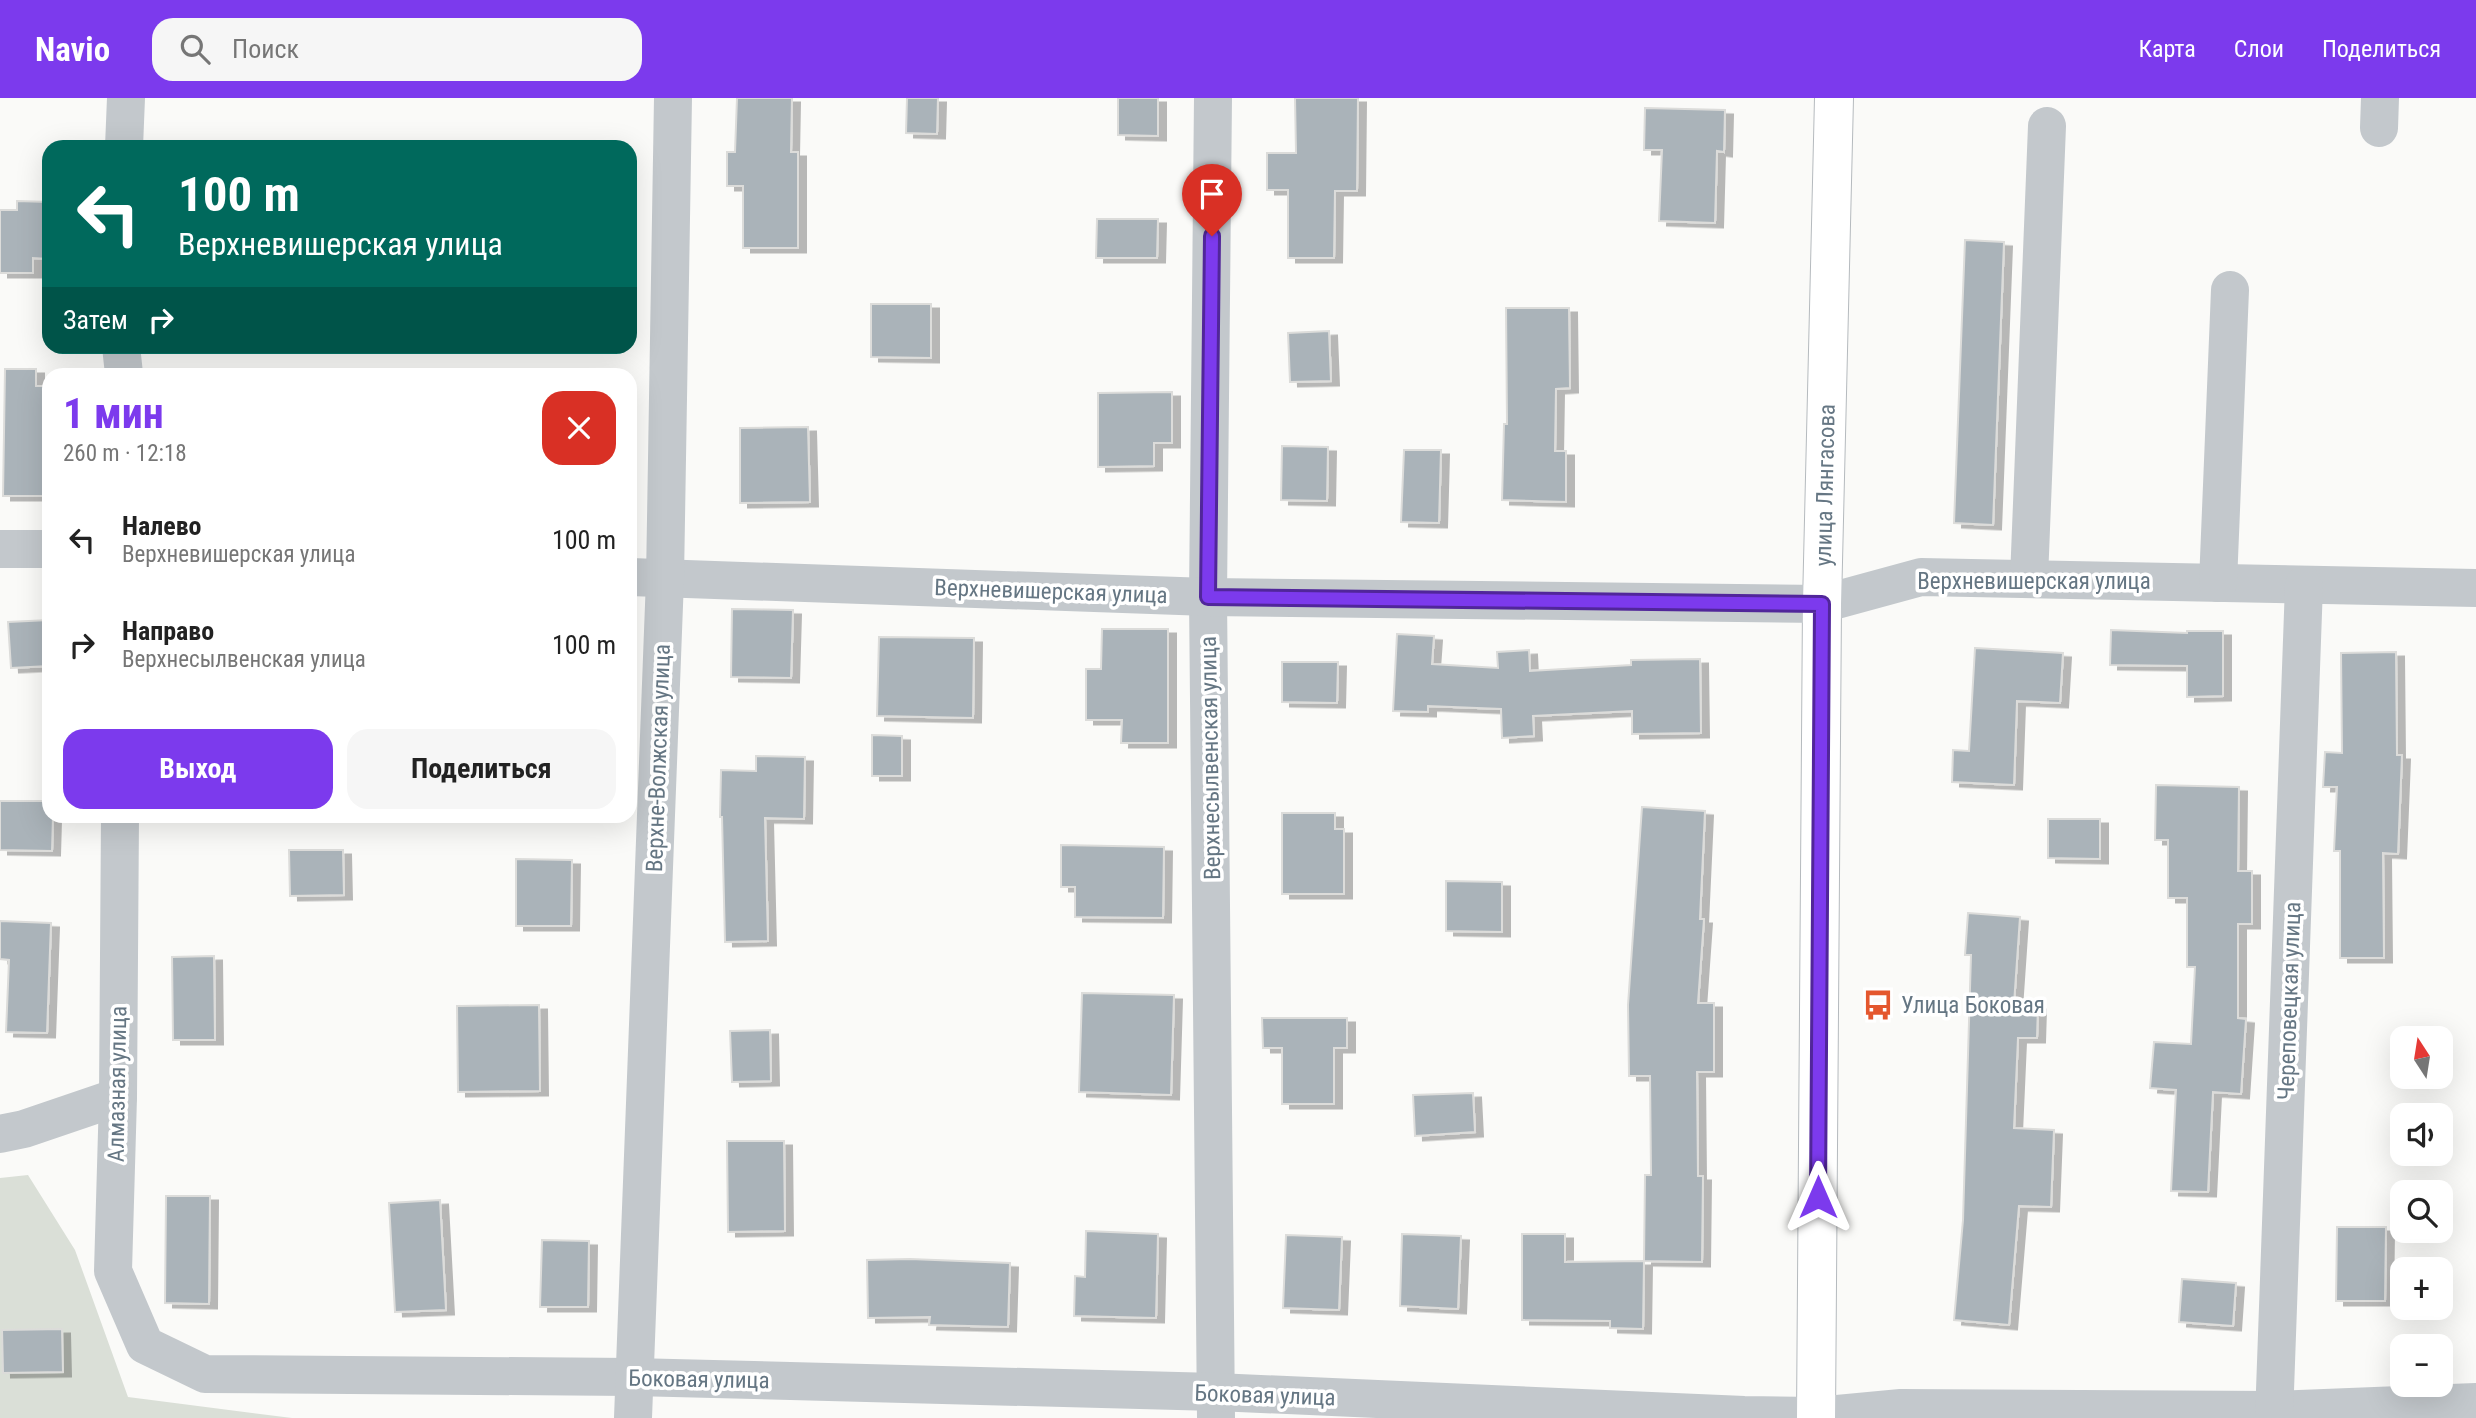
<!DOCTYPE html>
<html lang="ru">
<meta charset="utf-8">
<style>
:root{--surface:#fff;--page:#f6f6f6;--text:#222;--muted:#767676;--accent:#7c3aed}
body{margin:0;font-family:"Roboto Condensed",sans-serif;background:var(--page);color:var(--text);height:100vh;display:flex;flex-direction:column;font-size:26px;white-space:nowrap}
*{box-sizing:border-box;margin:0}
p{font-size:23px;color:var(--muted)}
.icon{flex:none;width:38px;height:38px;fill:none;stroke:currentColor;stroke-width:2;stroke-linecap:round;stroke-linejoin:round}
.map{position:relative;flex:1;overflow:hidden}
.drawer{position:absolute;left:42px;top:270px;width:595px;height:455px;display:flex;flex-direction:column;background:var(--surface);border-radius:21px;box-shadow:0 7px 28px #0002}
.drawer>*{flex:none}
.top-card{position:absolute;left:42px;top:42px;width:595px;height:214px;border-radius:21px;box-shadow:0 7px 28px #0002;background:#00695c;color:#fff;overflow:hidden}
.needle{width:46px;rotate:348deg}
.tools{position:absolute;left:2390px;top:928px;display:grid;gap:14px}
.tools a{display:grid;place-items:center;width:63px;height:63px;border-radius:14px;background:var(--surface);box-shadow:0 7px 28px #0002;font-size:35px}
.pin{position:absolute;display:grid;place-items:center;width:60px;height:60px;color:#fff;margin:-72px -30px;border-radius:50% 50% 50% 0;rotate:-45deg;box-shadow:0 0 7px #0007}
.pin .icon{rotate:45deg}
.me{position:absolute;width:77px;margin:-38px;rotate:0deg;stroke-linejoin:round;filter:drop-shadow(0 0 5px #0008)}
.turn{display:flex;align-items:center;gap:24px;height:147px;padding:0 21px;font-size:32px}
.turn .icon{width:91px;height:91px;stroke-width:2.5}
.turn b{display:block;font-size:49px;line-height:60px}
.then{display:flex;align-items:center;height:66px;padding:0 21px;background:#0003;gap:14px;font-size:26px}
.round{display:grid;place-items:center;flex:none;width:74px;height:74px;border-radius:21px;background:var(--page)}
.summary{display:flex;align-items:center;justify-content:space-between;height:119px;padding:0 21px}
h1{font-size:42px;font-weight:700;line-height:52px;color:var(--accent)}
.cta{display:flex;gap:14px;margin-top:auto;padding:14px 21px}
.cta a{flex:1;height:80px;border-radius:21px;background:var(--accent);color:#fff;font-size:28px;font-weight:700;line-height:80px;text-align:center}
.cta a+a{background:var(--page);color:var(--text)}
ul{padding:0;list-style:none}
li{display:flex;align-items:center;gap:21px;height:105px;padding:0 21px}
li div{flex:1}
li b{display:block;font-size:26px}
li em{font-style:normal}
header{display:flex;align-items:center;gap:42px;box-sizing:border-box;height:98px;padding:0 35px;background:var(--accent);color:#fff}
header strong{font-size:33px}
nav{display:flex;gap:38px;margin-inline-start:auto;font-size:24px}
.search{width:490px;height:63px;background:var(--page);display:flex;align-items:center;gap:18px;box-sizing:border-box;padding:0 24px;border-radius:21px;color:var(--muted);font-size:26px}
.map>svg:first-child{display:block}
.green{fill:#dadfd7}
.building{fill:#aab3b9;stroke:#dcdcda;stroke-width:2;filter:url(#shadow)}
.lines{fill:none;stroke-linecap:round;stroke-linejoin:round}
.major-casing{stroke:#b5babe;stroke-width:40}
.minor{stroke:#c3c8cc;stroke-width:38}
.major{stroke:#fff;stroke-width:38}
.route-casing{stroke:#51269a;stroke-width:18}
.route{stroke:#7c3aed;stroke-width:12}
.labels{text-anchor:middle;stroke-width:7;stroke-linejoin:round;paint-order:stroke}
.street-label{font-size:23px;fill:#657683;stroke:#fff}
.poi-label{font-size:23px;fill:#657683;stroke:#fff;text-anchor:start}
</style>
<header>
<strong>Navio</strong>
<div class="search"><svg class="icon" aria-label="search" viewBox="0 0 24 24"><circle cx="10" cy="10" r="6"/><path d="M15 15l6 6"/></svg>Поиск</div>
<nav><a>Карта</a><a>Слои</a><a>Поделиться</a></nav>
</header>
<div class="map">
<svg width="2476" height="1320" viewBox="0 0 2476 1320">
<defs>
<filter id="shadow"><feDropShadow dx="8" dy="4.5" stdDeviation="0" flood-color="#0004"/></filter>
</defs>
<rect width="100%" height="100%" fill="#fafaf8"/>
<path class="green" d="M28,1077L75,1152L128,1299L292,1320H0V1080Z"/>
<g class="building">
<path d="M737,0H792L791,54H798V150H743V88H727V54H735Z"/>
<path d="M907,0H938L937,36L906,35Z"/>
<path d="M1118,0H1158V38L1118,37Z"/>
<path d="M1295,0H1358L1357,93H1335L1334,160H1288V92H1267V55H1296Z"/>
<path d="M1645,10L1725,12L1724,54L1717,53L1715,125L1659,123L1662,52H1644Z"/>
<path d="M17,103L49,104V161L33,160V175H0V112H17Z"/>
<path d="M1097,121H1158L1157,160H1096Z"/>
<path d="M1965,142L2004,144L1993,427L1954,425Z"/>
<path d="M871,206H931V260L871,259Z"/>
<path d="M1506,210H1569L1570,290L1556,291L1555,353H1566V404L1502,402L1504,326H1507Z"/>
<path d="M1329,233L1331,283L1290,284L1288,235Z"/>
<path d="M5,271H36V288H49V398H3Z"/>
<path d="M1172,294V345H1154V368L1098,369V295Z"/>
<path d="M808,329L810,404L740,405V330Z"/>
<path d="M1282,348L1328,349L1327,403L1281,402Z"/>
<path d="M1404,352H1441L1439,425L1401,424Z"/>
<path d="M732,511L793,512L791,580L731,579Z"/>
<path d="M49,522V568L11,570L8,524Z"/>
<path d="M1102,531H1168V645H1121L1122,622H1086V571H1101Z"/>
<path d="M2111,532L2187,535V533H2223V598L2187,599V568L2110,567Z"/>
<path d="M1397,536L1434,538L1432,566L1498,570L1497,554L1529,552L1530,573L1631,567V562L1700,561L1701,635L1632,636V613L1533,618L1534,638L1502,640L1501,611L1428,608V614L1393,613Z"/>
<path d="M879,539L974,540L973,620L877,618Z"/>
<path d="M1975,550L2063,555L2060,605L2017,603L2014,687L1952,684L1953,652L1969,653Z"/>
<path d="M2396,554L2397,657H2402L2398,756L2383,755L2384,860H2340V753H2334L2337,689H2323L2325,654L2342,655L2341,555Z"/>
<path d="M1282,564H1338L1337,605L1282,604Z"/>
<path d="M872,637L902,638V678H872Z"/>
<path d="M756,658L805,659L804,721L765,720L768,843L725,844L722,719H720L721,672L756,673Z"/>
<path d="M2156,687L2239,689L2238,773H2252V826H2238V920L2246,921L2241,996L2213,994L2208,1094L2171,1093L2176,992L2150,990L2154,944L2191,946L2195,869H2187V800H2168V742H2155Z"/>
<path d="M0,703H49V718H53L52,753L0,752Z"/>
<path d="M1642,709L1705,713L1700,821H1704L1698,905H1714V974H1697L1698,1078H1703L1702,1164L1644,1163L1645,1077H1651L1650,978H1629L1628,907Z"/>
<path d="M1282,715H1335V731H1344V796H1282Z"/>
<path d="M2048,721H2100V761L2048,760Z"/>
<path d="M1061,747L1164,749L1163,820L1075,819V789H1061Z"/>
<path d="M289,752H343L344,797L290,798Z"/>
<path d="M516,761L572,762L571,828H516Z"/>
<path d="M1446,783L1502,784V834L1446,833Z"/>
<path d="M1968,815L2020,819L2014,906L2038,907L2037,940H2018L2014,1030L2054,1032L2051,1109L2019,1108L2009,1227L1954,1222L1963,1122L1971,857H1965Z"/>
<path d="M0,823L51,825L47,935L6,934L9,862L0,861Z"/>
<path d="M214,858L215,942H173L172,859Z"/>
<path d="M1082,895L1174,897L1171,997L1079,994Z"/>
<path d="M539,907L540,993L458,994L457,908Z"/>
<path d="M1262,920H1347V950H1334V1006H1282V950H1263Z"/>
<path d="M770,932L771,983L732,984L730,933Z"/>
<path d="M1473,995L1475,1034L1415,1038L1413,997Z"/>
<path d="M727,1043H784L785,1133L728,1134Z"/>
<path d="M166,1098H210L209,1206L165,1205Z"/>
<path d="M440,1102L446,1212L395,1214L389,1105Z"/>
<path d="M2337,1129H2386L2385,1203H2336Z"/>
<path d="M1086,1133L1158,1136L1156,1220L1074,1218L1075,1178L1085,1179Z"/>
<path d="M1402,1136L1461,1138L1458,1211L1400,1208Z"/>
<path d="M1522,1136H1565V1164L1644,1163L1643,1231L1610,1230V1223L1522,1222Z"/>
<path d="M1286,1137L1342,1139L1339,1212L1283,1210Z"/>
<path d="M542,1142L589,1143L588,1209H540Z"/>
<path d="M910,1161L1010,1165L1008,1229L929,1227L930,1219L868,1220L867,1162Z"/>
<path d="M2182,1181L2236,1185L2233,1228L2179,1224Z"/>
<path d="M62,1231L63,1274L3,1275L2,1232Z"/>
</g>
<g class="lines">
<g class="major-casing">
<g id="major">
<path id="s1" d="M1816,1320L1822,506L1834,0"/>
</g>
</g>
<g class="minor">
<path d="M1213,0L1208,499L1216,1320"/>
<path d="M2379,30L2380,0"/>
<path d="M124,49L126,0"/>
<path d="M121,248L124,276"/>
<path d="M0,451H49"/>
<path d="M630,479L1208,499L1822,506L1921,479L2476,490"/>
<path d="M2029,481L2047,28"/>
<path d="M2218,485L2230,192"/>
<path d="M120,718L118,999L113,1173L145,1247L205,1276L633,1279L1216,1294L1744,1317L1816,1318L1901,1310L2274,1312L2476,1304"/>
<path d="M0,1036L24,1031L118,999"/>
<path d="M633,1320L665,481L673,0"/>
<path d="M2274,1320L2304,487"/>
</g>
<use href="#major" class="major"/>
</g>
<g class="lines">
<g class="route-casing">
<path id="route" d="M1212,138L1208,499L1822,506L1818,1099"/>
</g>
<use href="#route" class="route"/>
</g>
<defs>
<g id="bus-bare" transform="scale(2.415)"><path d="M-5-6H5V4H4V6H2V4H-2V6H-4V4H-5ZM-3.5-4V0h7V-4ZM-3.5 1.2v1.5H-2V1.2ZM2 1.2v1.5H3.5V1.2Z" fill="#e4572e" stroke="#fff" stroke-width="2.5" paint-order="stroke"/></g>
</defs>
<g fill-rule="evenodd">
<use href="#bus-bare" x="1878" y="907"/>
</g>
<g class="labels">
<g class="street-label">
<text dy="8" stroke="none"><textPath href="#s1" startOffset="933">улица Лянгасова</textPath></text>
<text x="2034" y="491">Верхневишерская улица</text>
<text transform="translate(1051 493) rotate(2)" y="8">Верхневишерская улица</text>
<text transform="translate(658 660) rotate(-88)" y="8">Верхне-Волжская улица</text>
<text transform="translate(1210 660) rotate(-91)" y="8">Верхнесылвенская улица</text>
<text transform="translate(2289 903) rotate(-88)" y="8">Череповецкая улица</text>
<text transform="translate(117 986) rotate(-89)" y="8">Алмазная улица</text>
<text transform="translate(699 1281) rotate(1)" y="8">Боковая улица</text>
<text transform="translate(1265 1297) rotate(2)" y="8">Боковая улица</text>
</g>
<g class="poi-label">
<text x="1901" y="915">Улица Боковая</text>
</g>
</g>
</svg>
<div class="tools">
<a><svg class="needle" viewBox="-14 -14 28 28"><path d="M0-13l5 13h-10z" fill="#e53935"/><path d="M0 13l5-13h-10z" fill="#767676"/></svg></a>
<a><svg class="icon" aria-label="sound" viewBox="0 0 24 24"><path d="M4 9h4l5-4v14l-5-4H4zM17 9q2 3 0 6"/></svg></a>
<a><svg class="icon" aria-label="search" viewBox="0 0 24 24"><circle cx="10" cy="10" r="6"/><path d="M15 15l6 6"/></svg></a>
<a>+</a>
<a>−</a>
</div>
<div class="pin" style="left:1212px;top:138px;background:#d93025"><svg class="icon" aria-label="arrive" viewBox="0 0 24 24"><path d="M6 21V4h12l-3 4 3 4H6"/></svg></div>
<svg class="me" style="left:1818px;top:1099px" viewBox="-20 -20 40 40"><path d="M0-17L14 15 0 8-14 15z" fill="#7c3aed" stroke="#fff" stroke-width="4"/></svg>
<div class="top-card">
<div class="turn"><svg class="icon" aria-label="left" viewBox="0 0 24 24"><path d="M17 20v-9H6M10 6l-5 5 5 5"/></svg><div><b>100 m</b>Верхневишерская улица</div></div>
<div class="then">Затем<svg class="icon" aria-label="right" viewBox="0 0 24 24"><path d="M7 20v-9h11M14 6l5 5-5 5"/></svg></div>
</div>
<section class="drawer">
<div class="summary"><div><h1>1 мин</h1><p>260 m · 12:18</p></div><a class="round" style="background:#d93025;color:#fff"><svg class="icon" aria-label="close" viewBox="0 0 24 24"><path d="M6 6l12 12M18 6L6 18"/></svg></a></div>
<ul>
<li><svg class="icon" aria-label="left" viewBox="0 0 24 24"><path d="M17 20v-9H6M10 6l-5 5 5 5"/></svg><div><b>Налево</b><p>Верхневишерская улица</p></div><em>100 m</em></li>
<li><svg class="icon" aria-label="right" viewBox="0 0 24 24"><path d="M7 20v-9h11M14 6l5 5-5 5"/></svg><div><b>Направо</b><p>Верхнесылвенская улица</p></div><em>100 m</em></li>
</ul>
<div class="cta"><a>Выход</a><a>Поделиться</a></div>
</section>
</div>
